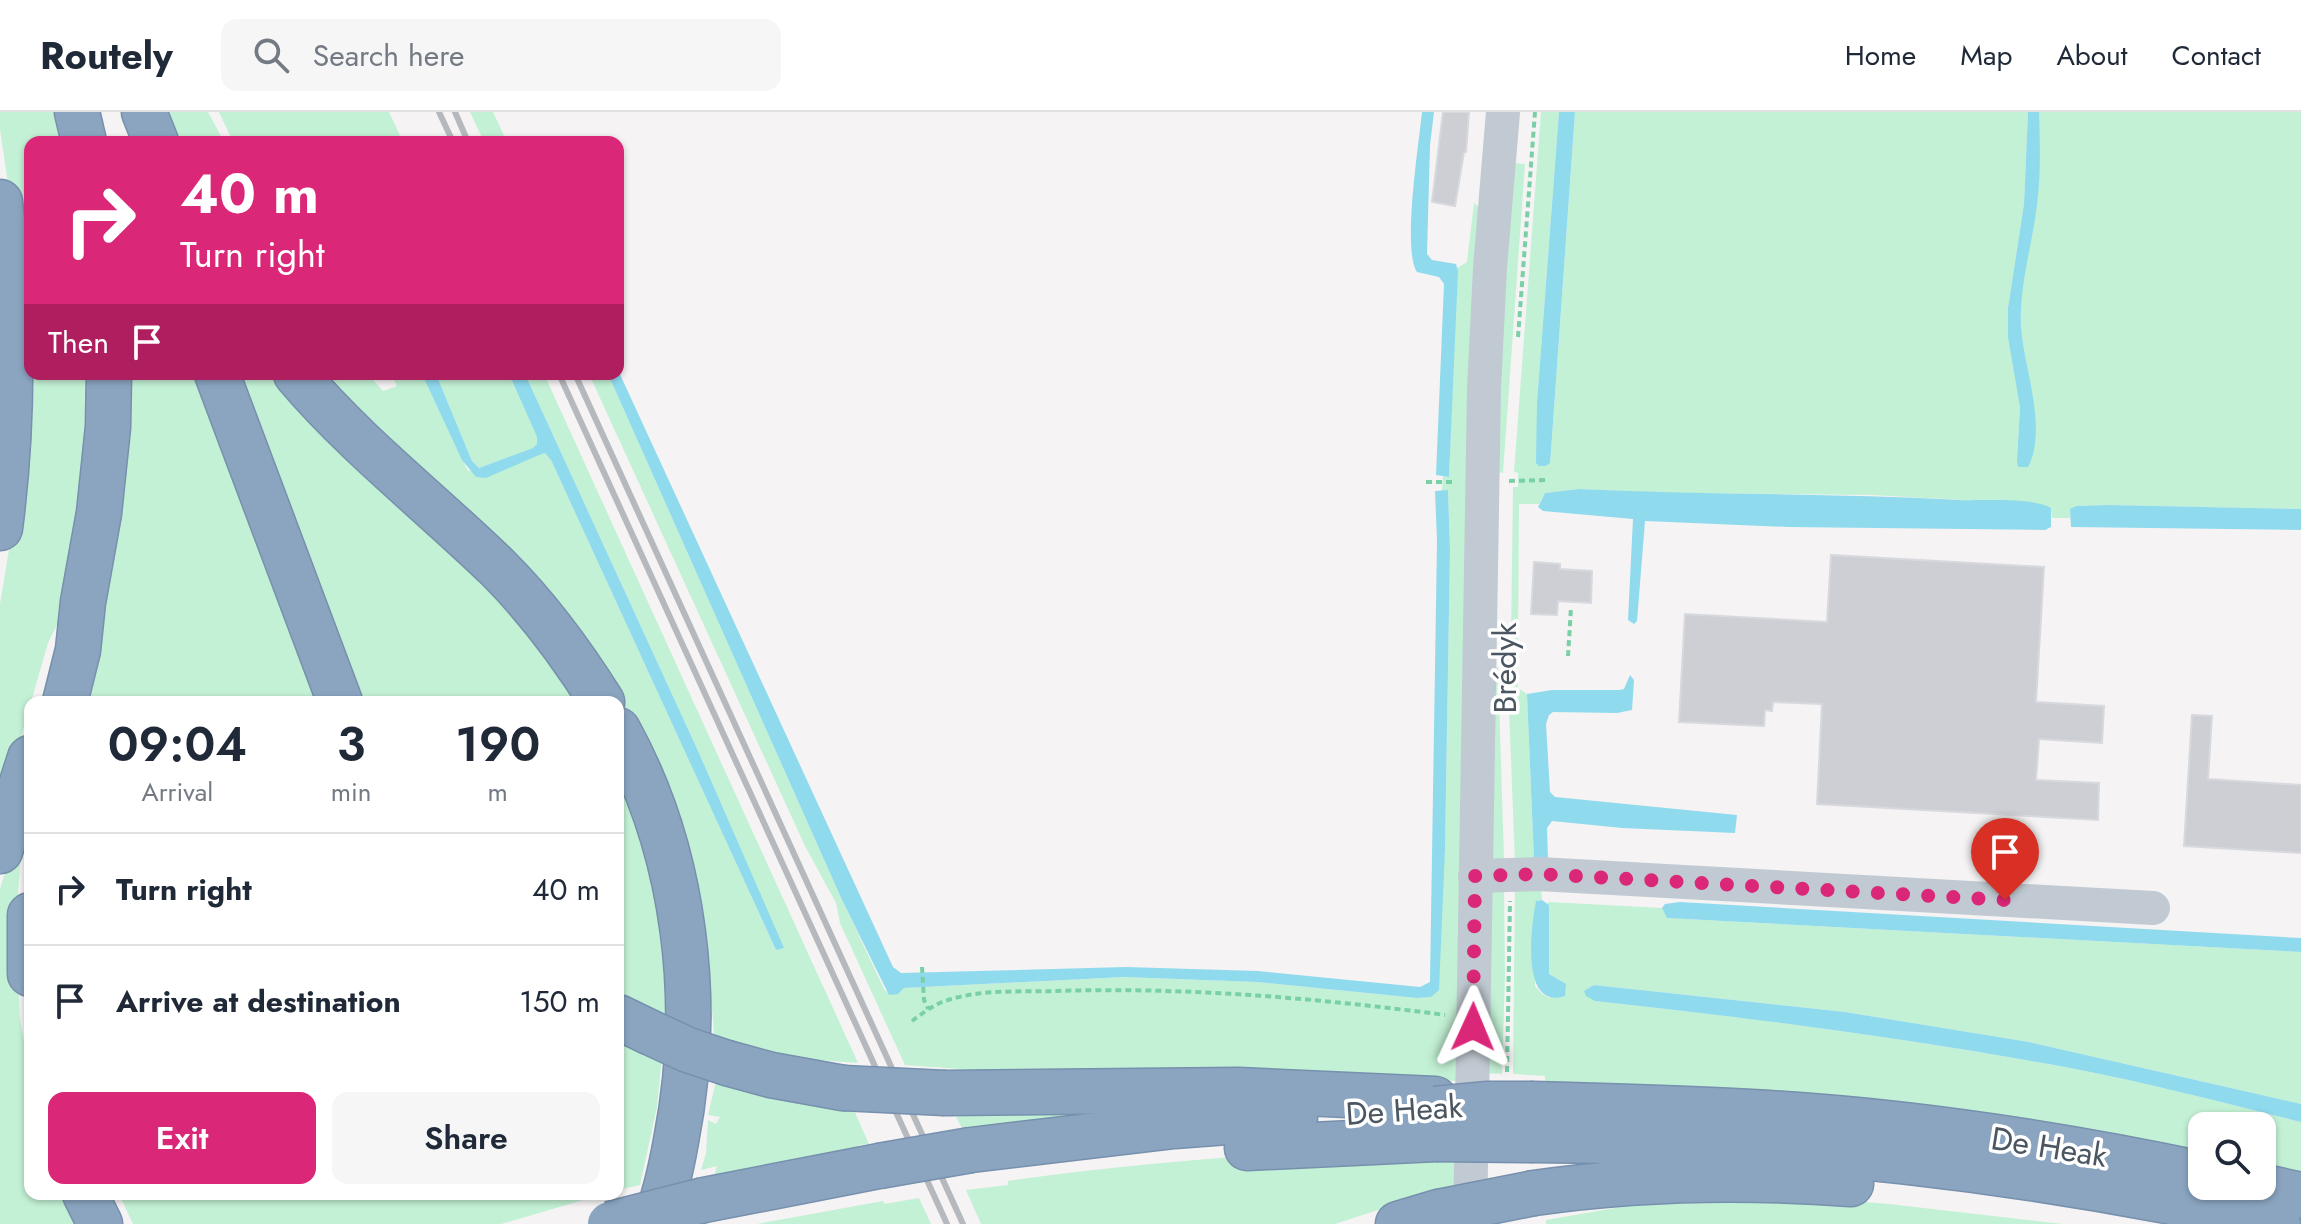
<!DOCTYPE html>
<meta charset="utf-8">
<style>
:root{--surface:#fff;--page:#f6f6f7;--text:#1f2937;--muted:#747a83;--line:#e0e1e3;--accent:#db2777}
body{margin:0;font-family:Jost,sans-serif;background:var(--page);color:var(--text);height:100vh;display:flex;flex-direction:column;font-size:30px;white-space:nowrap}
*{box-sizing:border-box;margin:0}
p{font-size:26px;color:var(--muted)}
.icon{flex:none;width:44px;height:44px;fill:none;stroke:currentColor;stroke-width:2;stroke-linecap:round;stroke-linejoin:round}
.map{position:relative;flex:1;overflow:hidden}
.sheet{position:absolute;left:24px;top:584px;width:600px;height:504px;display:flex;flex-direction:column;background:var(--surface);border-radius:16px;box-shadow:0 2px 6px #0004}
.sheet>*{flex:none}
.top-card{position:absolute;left:24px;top:24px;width:600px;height:244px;border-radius:16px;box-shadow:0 2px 6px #0004;background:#db2777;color:#fff;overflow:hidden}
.controls{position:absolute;left:2188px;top:1000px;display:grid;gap:16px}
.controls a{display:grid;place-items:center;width:88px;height:88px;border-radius:16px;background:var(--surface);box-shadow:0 2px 6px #0004;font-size:40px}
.pin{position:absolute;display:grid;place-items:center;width:68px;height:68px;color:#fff;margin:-82px -34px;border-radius:50% 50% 50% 0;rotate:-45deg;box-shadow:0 0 8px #0007}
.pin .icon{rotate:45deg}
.me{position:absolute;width:88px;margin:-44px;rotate:1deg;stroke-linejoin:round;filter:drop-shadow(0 0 6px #0008)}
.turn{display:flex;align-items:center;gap:28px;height:168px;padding:0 24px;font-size:36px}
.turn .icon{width:104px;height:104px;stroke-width:2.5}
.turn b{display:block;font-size:56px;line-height:68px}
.then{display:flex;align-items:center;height:76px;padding:0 24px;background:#0003;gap:16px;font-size:30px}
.eta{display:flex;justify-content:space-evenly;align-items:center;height:136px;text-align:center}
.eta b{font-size:48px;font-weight:600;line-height:56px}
.action{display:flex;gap:16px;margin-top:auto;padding:16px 24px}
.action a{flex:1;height:92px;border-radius:16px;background:var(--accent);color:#fff;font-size:32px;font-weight:600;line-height:92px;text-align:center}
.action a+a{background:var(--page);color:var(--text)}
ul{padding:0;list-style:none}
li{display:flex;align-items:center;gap:24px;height:112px;padding:0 24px;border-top:2px solid var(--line)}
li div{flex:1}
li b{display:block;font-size:30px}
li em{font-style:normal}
header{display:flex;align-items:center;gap:48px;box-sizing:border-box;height:112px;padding:0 40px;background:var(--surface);border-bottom:2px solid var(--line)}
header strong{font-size:38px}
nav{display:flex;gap:44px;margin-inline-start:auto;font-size:28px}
.search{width:560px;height:72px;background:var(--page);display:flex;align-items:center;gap:20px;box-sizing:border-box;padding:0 28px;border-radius:16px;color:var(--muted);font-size:30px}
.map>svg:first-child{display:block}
.green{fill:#c3f1d5}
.water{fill:#90daee}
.building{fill:#cdcfd5;stroke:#d7d9de;stroke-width:2}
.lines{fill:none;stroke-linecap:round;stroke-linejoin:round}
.highway-casing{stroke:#7690ad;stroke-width:47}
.path{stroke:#7ad0a6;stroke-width:4;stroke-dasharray:6 4;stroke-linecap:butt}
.minor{stroke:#c1cad2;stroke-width:34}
.highway{stroke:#8ba5c1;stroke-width:44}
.rail{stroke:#b5b8bd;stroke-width:6}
.highway-bridge-casing{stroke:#7690ad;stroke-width:47;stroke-linecap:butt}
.highway-bridge{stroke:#8ba5c1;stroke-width:44}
.route{stroke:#db2777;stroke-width:14;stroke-dasharray:0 25.2}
.labels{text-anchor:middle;stroke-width:7;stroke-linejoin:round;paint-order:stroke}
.street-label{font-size:32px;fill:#4a5661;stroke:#fff}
</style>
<header>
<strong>Routely</strong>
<div class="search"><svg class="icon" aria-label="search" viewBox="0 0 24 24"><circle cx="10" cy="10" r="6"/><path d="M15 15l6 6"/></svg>Search here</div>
<nav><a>Home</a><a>Map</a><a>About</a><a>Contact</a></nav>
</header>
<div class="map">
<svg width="2301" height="1112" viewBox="0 0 2301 1112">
<rect width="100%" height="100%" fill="#f5f3f3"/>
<g class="green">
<path d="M0,0H56L64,30H30V262H89L84,358L59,509L48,531L0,697V492L14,407L11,92L0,17Z"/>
<path d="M159,0H208L224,30H171Z"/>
<path d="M219,0H389L403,30H233Z"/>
<path d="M470,0H493L507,30H484Z"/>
<path d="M1541,0H1559L1537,290L1539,354H1546L1550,351L1551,339L1575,0H2028L2024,92L2008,196L2020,295L2017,349L2032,282L2021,220L2020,187L2037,90L2039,0H2301V397L2108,393L2076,394L2070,398V406H2052L2051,396L2021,391L1871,383L1669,381L1579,377L1545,381L1539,392H1519L1518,534H1513L1511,528L1513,375H1518V361L1514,360Z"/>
<path d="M1512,51L1525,52L1503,361L1495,359Z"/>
<path d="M1474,91L1484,99L1460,969L1071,965L905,953L840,811L836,791L805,734L589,262H608L842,788L885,879L897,882L904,876L1124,865L1257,870L1417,886L1431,885L1445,737L1450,438L1448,378L1442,379L1443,364L1449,365L1457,156L1467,150Z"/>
<path d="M129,262H206L327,590H82Z"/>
<path d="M233,262H277L458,438L585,590H360Z"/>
<path d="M315,262H368L383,279L397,274L391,262H422L468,359L545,341L551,348L776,838L783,836L699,641L525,262H544L858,951L819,948L818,954L729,933V928L714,922C710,848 689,788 667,718C652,671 640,629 616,586Z"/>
<path d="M436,262H509L537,325V332L534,336L479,356L472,349Z"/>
<path d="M1517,548L1518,576L1527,582L1534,748L1515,751L1509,596L1510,559Z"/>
<path d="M1498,555L1504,748H1488L1492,560Z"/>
<path d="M618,651L654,749L675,908L618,884Z"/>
<path d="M25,694L15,817L20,907L30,962V1082H69L84,1112H0V777Z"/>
<path d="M1541,773L1542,788L1536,789L1535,874L1542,882L1550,886L1561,869L1549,862L1548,790L1662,796L1668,806L2301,840V992L2029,930L1845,900L1594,873L1595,889C1754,906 1913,927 2070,956C2148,971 2225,991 2301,1010V1066L2262,1057V1014H2202V1045L1545,975V964L1513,962L1515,776Z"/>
<path d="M1491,780H1504L1505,863L1502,962L1484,961Z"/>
<path d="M618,917L662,945L657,995L640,1073L618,1078Z"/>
<path d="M717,965L853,996L869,1032L859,1033V1038L714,1064L717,1054L701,1058L706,1041L708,1008L716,1012L720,1005L708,1003Z"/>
<path d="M1274,992L963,1018L956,1005L971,1002Z"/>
<path d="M1335,1038L1457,1040L1456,1073L1425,1079L1424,1083L1335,1112H981L966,1078L1008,1073V1069C1117,1053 1226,1045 1335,1038Z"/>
<path d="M119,1082H604L501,1112H133Z"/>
<path d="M1790,1084L1889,1092L2063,1112H1546V1108L1638,1092Z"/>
<path d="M919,1086L931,1112H757L883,1089L884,1092Z"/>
</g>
<g class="water">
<path d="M1422,0H1434L1430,33L1427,142L1432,148L1456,152L1458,159L1449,365L1436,363L1444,172L1439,165L1417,160C1402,138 1419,31 1422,0Z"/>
<path d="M1559,0H1575L1551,339L1550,351L1546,354H1539L1536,351L1537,290Z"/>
<path d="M2028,0H2039C2040,31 2041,63 2037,93C2032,134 2019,174 2021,215C2024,256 2048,317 2028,355H2018L2017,349L2020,295L2008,225V196L2024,92Z"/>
<path d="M618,258L893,855L901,861L1126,855L1258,859L1420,875L1430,870L1437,429L1435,379L1448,378L1450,438L1445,737L1439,878L1431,885L1417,886L1257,870L1124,865L904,876L898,882L889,883L842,788L608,262H618Z"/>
<path d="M422,262H436L472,349L479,356L533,336L537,332V325L509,262H525L699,641L784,836L776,838L551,348L545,341L539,343L486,366L476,365L462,348Z"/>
<path d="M1579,377C1706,383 1833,381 1960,388C1984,389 2032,385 2051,396V415L2045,418L1787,415L1645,409L1637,509L1634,512L1628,508L1633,407L1543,399L1538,395L1545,381Z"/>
<path d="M2108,393L2301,397V418L2071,415L2070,397L2076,394Z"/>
<path d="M1630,563L1634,568L1632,598L1617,601L1553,600L1549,603L1546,612L1550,680L1555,685L1737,703L1735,721L1622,716L1552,709L1547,716L1548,748H1534L1527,582L1552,578H1619L1624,577Z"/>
<path d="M1542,788L1549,793V862L1566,872L1565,884C1520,899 1531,814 1536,789Z"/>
<path d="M1680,790L2301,826V840L1667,806L1662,796L1665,792Z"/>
<path d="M1594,873L1845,900L2029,930L2301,992V1010C2225,991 2148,971 2070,956C1912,927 1754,906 1595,889L1586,884L1584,879Z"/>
</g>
<g class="building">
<path d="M1443,0H1469L1466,40H1464L1455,94L1432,90Z"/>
<path d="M1831,443L2044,455L2036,590L2104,594L2102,631L2039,627L2036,668L2099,671L2098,708L1817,692L1822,592L1773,590L1772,599L1765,598L1764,614L1679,610L1685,502L1827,510Z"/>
<path d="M1534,450L1560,452V457L1592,459L1591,491L1558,489L1557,503L1531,502Z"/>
<path d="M2192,603L2212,604L2208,667L2301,673V741L2184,734Z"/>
</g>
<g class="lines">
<g class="highway-casing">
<g id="highway">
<path d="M77,0L84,30"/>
<path d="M144,0L156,30"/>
<path d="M0,90C13,198 14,308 0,416"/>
<path d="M217,262L340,590"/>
<path d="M296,262C356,333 431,391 498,456C538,496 572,542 602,590"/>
<path d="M65,590L78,538L83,490L99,401L108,315L109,262"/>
<path d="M618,618C686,741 703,892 676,1029C671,1057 665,1085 654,1112"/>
<path d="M0,739L30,646"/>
<path d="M30,803V862"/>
<path d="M618,905L649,920"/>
<path d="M727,951L771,963L843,976"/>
<path d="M945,981L1238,978L1435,987"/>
<path d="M1533,992C1606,994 1679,996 1751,1000C1902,1008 2054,1031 2202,1062"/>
<path d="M1533,1028C1784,1029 2032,1057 2278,1112"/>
<path d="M1247,1036L1436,1027"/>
<path d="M971,1038L1174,1014L1295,1005"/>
<path d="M2260,1074L2301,1083"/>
<path d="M1534,1081C1639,1066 1744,1064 1851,1072"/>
<path d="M85,1082L100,1112"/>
<path d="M704,1088L879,1054"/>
<path d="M1398,1112L1438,1100"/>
</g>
</g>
<g class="path">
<path d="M1518,225L1535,0"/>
<path d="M1509,369L1549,368"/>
<path d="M1426,370H1456"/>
<path d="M1568,544L1571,496"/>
<path d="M922,855L924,888L928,897"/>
<path d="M912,909C923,901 934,892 948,888C983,877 1021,880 1057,879C1187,875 1316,886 1445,903"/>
<path d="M1507,960L1510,789"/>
</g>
<g class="minor">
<path d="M1475,764L1539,762L2153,796"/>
<path d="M1470,1112L1484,277L1490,156L1503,0"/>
</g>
<use href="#highway" class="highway"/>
<g class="rail">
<path d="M439,0L453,30"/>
<path d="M455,0L468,30"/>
<path d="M559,262L947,1112"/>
<path d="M575,262L963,1112"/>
</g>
<g class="highway-bridge-casing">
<g id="highway-bridge">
<path d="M649,920L688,938L727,951"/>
<path d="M843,976L945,981"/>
<path d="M1435,997L1488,992H1533"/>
<path d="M1436,1027L1533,1028"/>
<path d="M879,1054L971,1038"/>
<path d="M1438,1100L1534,1081"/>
<path d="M610,1112L704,1088"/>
</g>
</g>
<use href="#highway-bridge" class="highway-bridge"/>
</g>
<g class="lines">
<path class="route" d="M1473,915L1475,764L1539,762L2005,788"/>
</g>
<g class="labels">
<g class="street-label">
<text transform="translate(1505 556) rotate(-90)" y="11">Brédyk</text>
<text transform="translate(1404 998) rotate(-4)" y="11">De Heak</text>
<text transform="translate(2049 1035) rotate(9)" y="11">De Heak</text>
</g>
</g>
</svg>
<div class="controls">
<a><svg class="icon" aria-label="search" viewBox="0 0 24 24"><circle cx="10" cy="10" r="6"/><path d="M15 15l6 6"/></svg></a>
</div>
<div class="pin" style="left:2005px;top:788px;background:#d93025"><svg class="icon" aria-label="arrive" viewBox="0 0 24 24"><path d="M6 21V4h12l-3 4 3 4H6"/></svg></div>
<svg class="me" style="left:1473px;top:915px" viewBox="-20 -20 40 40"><path d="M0-17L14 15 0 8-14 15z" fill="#db2777" stroke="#fff" stroke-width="4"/></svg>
<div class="top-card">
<div class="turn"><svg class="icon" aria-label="right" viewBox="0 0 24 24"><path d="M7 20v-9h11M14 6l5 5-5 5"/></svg><div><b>40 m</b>Turn right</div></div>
<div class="then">Then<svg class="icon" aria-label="arrive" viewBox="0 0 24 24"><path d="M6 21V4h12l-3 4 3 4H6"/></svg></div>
</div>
<section class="sheet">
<div class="eta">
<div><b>09:04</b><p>Arrival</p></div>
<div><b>3</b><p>min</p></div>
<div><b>190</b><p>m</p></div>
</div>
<ul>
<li><svg class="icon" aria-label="right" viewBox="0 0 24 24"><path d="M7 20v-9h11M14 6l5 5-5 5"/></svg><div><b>Turn right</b></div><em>40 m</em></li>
<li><svg class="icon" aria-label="arrive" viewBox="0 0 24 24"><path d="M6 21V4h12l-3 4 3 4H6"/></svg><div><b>Arrive at destination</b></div><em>150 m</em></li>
</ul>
<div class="action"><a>Exit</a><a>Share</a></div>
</section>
</div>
